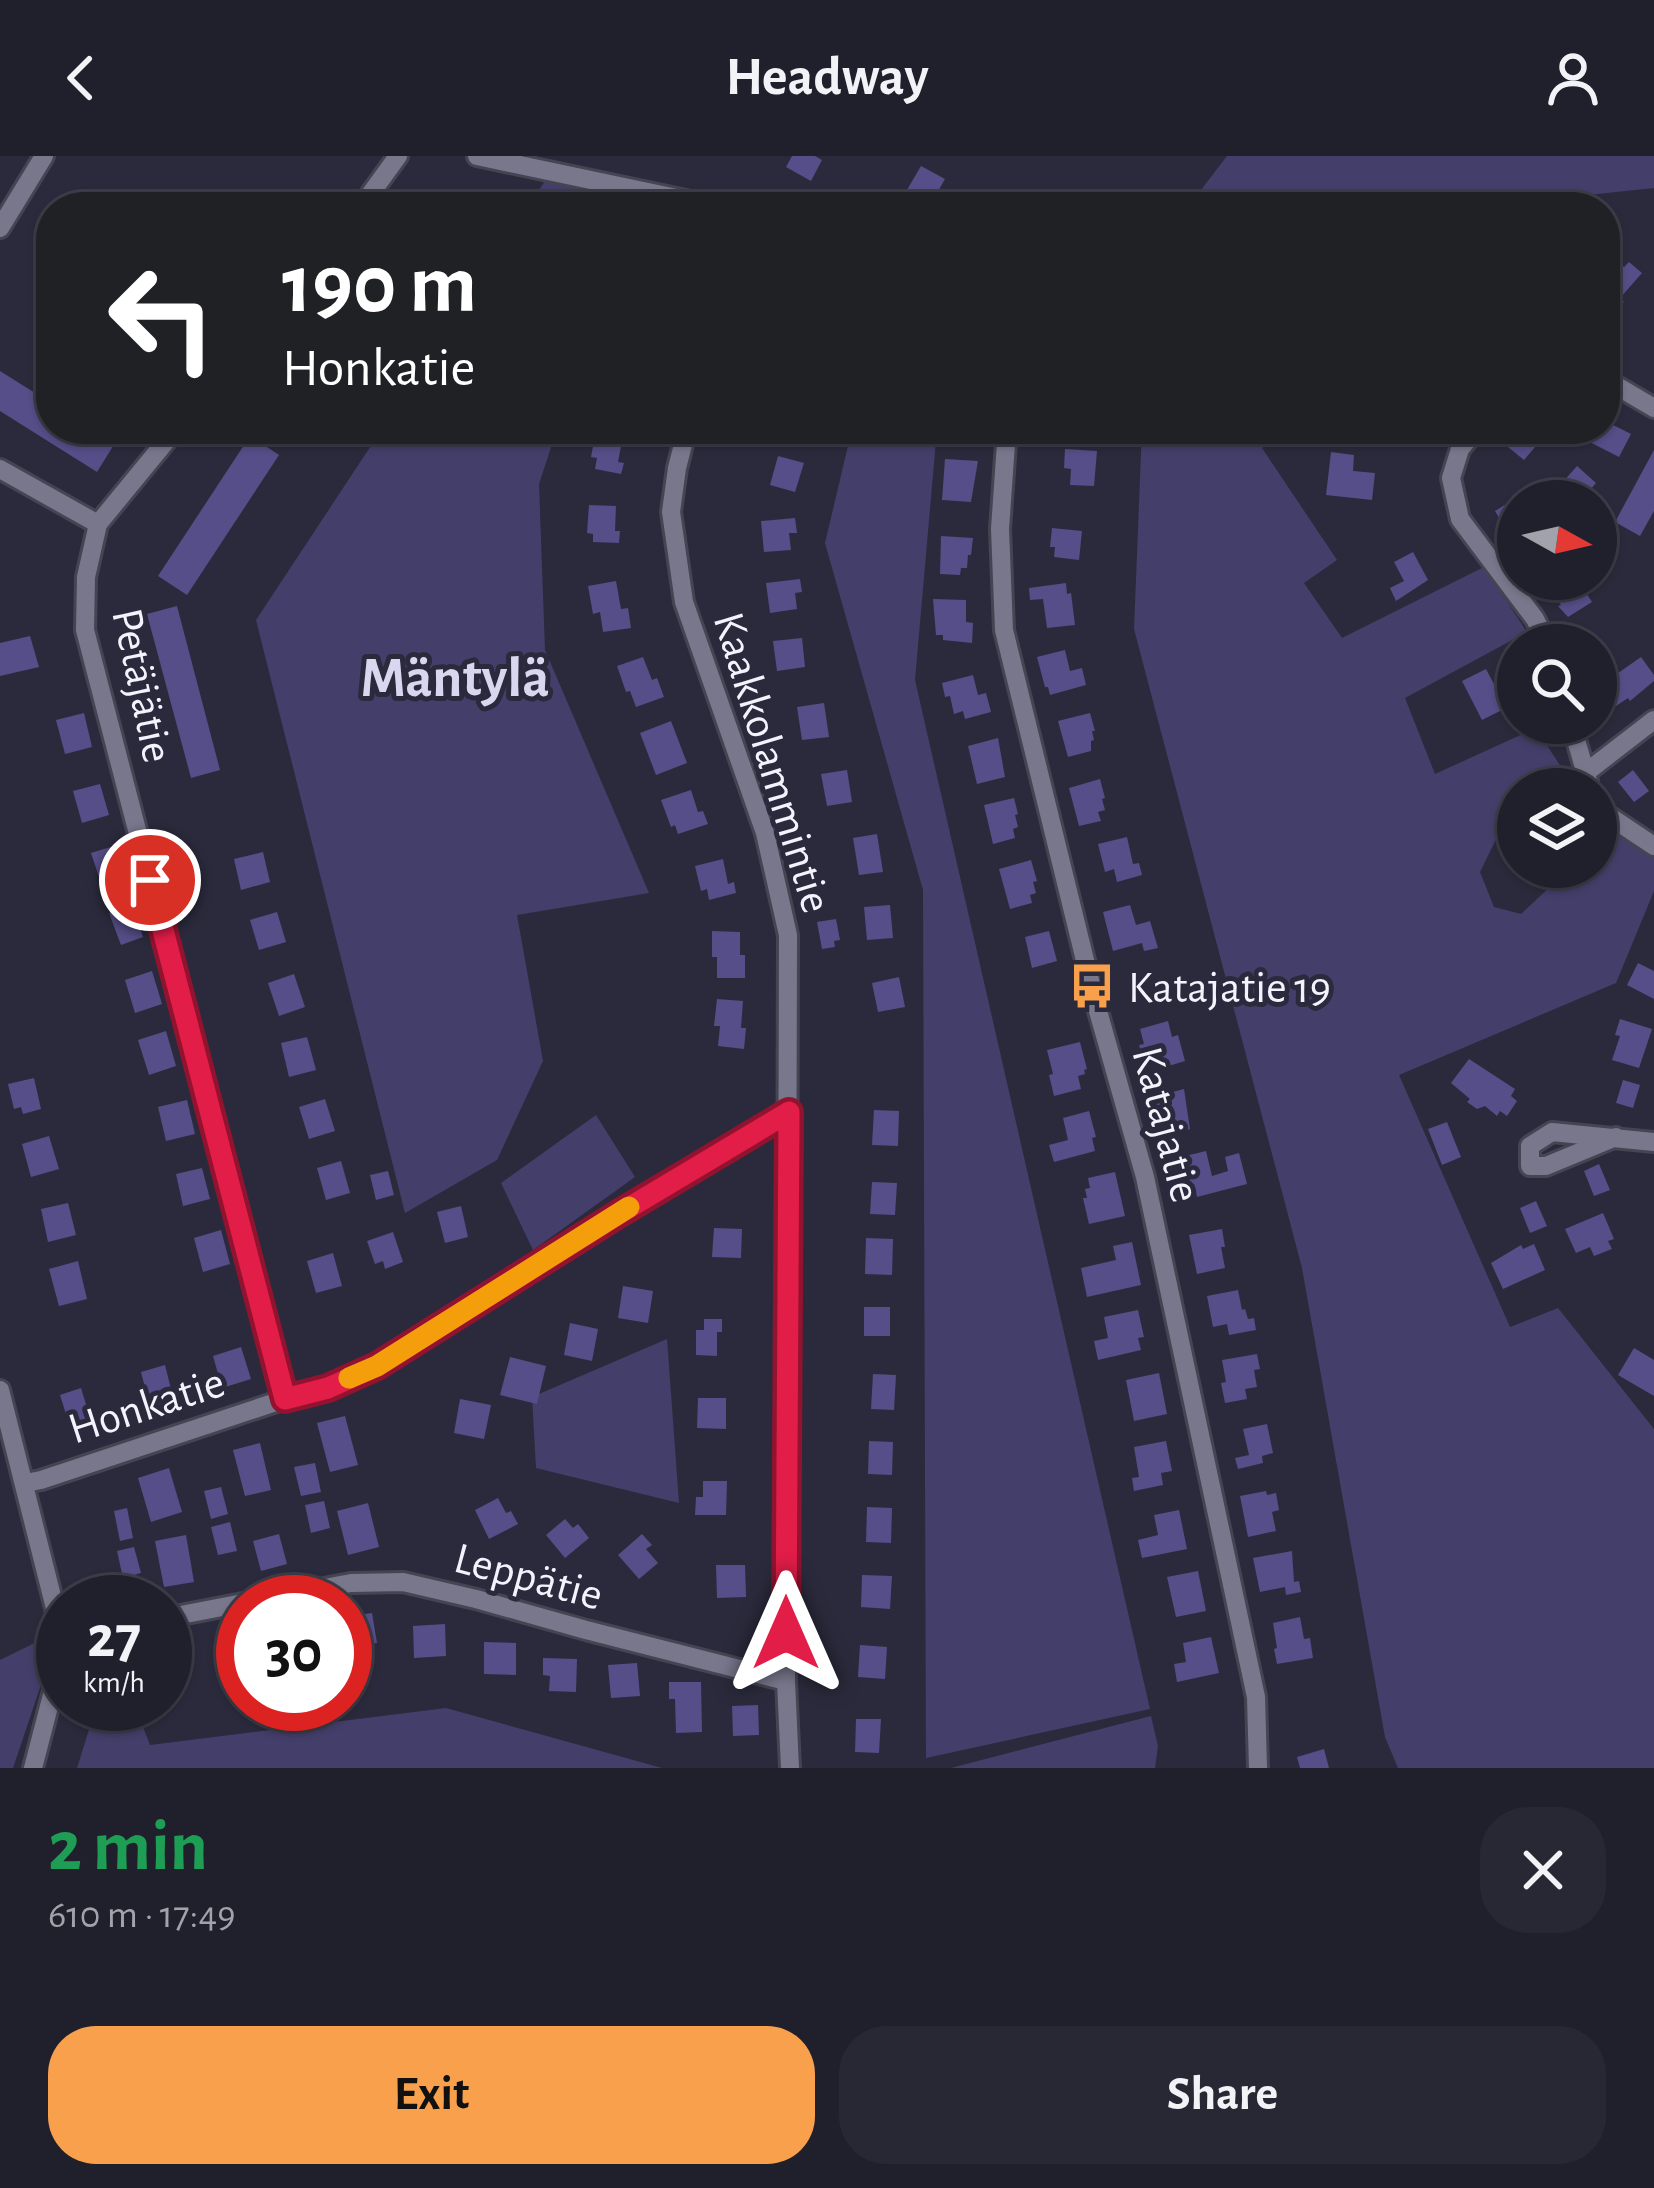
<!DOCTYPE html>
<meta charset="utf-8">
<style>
:root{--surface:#20202d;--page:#282835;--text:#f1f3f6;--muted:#a2a3aa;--line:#3d3e49;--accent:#f9a04d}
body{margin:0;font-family:"Alegreya Sans",sans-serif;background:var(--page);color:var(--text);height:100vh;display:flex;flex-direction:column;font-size:45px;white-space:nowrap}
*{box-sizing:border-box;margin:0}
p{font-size:39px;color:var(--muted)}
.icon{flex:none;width:66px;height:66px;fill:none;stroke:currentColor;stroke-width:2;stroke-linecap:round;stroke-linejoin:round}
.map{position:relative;height:1612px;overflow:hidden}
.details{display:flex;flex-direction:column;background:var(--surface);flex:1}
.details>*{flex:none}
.hud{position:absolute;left:36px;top:36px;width:1584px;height:252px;border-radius:48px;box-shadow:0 3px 9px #0004,0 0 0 3px var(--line);background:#202124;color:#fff;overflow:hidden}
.needle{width:78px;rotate:98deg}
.controls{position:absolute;left:1497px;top:324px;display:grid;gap:24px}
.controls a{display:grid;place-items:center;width:120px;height:120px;border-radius:50%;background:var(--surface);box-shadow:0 3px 9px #0004,0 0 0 3px var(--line);font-size:60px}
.speed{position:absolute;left:36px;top:1419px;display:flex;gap:24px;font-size:60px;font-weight:700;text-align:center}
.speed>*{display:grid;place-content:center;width:156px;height:156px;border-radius:50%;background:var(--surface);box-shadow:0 3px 9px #0004,0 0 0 3px var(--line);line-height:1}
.speed small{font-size:30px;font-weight:400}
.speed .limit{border:18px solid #d22;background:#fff;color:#111}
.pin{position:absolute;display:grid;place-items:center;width:102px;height:102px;color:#fff;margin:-51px;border:6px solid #fff;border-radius:50%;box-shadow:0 3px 12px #0007}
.me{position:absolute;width:132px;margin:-66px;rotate:0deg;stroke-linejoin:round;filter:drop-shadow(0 0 9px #0008)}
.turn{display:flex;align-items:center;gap:42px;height:252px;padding:0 48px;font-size:54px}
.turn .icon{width:156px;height:156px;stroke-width:2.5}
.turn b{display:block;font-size:84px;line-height:102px}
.round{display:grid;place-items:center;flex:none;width:126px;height:126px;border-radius:48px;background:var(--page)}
.overview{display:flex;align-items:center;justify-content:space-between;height:204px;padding:0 48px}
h1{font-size:72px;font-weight:600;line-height:90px;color:#1e9e55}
.button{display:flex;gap:24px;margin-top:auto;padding:24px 48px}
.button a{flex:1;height:138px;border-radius:48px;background:var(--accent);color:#111;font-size:48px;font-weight:600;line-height:138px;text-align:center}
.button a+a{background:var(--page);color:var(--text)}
header{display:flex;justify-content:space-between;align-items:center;height:156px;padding:0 48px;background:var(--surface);font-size:54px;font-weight:600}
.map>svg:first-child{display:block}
.green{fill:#443e6a}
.building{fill:#554e88}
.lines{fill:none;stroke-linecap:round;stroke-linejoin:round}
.street-casing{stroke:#454452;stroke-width:24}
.street{stroke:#78778c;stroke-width:18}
.route-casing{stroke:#92132f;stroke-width:30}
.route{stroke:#e11d48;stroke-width:21}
.slow{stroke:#f59e0b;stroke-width:21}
.labels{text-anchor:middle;stroke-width:10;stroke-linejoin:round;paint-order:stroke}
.street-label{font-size:45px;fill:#f4f3fd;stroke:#2b2a3c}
.poi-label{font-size:45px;fill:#f4f3fd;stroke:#2b2a3c;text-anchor:start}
.district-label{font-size:57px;font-weight:bold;fill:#d8d7ef;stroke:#2b2a3c}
</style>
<header><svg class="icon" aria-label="back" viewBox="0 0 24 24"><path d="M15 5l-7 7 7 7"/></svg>Headway<svg class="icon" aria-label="person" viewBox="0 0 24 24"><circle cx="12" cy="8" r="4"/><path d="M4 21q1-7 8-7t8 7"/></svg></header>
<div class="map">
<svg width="1654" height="1612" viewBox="0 0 1654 1612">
<rect width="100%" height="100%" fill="#2b2a3c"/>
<g class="green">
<path d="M1227,0H1654V32L1474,51H1188Z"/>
<path d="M552,14L637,33L631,51H528Z"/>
<path d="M382,273H557L539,328L545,494L649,737L517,759L543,905L497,1004L405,1057L256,464Z"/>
<path d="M852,273H937L915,524L1150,1553L926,1602L923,734L825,387Z"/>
<path d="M1142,273H1286L1262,292L1337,404L1304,427L1342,482L1484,411L1527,476L1405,542L1435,618L1536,572L1575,633H1518V668L1498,679L1480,716L1494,751L1521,758L1571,711H1596V661L1654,699V735L1616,827L1399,919L1510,1171L1558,1152L1654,1273V1612H1398L1385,1581L1302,1112L1134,473Z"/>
<path d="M596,959L635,1021L533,1094L501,1027Z"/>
<path d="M667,1183L679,1347L536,1312L532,1241Z"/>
<path d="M49,1480L48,1508L13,1612H0V1504Z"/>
<path d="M97,1548H134L150,1589L446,1552L662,1612H77Z"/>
<path d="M1151,1560L1158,1590L1155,1612H951Z"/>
</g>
<g class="building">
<path d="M792,0H815L822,4L811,25L786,11Z"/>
<path d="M921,10L945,23L931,48L907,34Z"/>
<path d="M457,33L487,51H446Z"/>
<path d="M1615,103L1624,111L1629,106L1642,117L1620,142L1624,146L1605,161V115Z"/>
<path d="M0,215L51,247V273H92L115,287L97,316L0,255Z"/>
<path d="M1605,261L1615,266L1613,269L1631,278L1619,301L1576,279L1579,273H1605Z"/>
<path d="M1524,273H1528L1541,284L1524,304L1508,291Z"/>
<path d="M596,275L623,280L618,306L624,307L621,318L595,313L597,302L591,301Z"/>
<path d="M250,280L279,299L187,439L158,420Z"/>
<path d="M1065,293L1097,295L1094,330L1070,329L1071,313L1064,312Z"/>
<path d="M1654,294V355L1640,380L1615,366Z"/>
<path d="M1331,296L1354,299L1353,315L1375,317L1372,344L1326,339Z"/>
<path d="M778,300L804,307L795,336L770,329Z"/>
<path d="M945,303L978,305L971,346L942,344Z"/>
<path d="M1577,310L1596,327L1580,345H1565L1554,336Z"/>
<path d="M1516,342L1518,346V396L1499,369L1502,367L1495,355Z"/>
<path d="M589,349L616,350L615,375H620L619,387L593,386V378L587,377Z"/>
<path d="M795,362L797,377H789L791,394L764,396L761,365Z"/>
<path d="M1052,372L1082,375L1079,404L1054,401L1055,391H1050Z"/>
<path d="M941,380L973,382L971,399H968L967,412H961L960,419L940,418Z"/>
<path d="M1413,396L1428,424L1396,445L1390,432L1404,425L1394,406Z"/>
<path d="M800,423L802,436L795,437L797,453L770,457L766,427Z"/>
<path d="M1551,423H1577L1592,446L1568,461L1558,450L1561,449L1549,430L1553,427Z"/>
<path d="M616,425L621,453L628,452L631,472L603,476L600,456L593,458L588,430Z"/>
<path d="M1066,427L1067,438L1071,437L1075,469L1047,472L1043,443L1030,444L1029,432Z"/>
<path d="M933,443L966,444V466L973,467L972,487L943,484V479H936Z"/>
<path d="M177,450L220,614L191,622L147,458Z"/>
<path d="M30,480L39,511L0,520V487Z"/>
<path d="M802,482L805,511L777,515L773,485Z"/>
<path d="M1065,494L1070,515L1082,512L1086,529L1050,539L1048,531H1045L1037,501Z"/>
<path d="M643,501L652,524L657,522L664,541L636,551L630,535L626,536L617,510Z"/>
<path d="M1641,501L1654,519V525L1630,545L1628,542L1616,550L1601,529Z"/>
<path d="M1486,513L1495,530L1499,528L1505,540L1518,534V564L1513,566L1506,552L1482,564L1462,525Z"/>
<path d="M973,519L978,539L986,537L991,556L965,563L963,555L954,558L950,540L945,541L942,527Z"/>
<path d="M824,547L829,581L802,584L797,551Z"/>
<path d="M84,557L92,591L65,598L56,564Z"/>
<path d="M1090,557L1095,575H1092L1094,584L1091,585V595L1068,601L1058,565Z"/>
<path d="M671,565L687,607L656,619L640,577Z"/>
<path d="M998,582L1005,621L977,628L968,590Z"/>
<path d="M847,614L852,646L827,650L821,618Z"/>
<path d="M1633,614L1649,635L1634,646L1618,626Z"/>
<path d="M1100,623L1105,642L1102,643L1105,654L1098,656L1101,665L1079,670L1069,632Z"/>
<path d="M100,628L109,659L82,667L73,635Z"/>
<path d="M691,634L698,656L703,655L708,668L678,678L675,669L671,671L661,644Z"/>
<path d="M1014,642L1018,658L1015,659L1018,671L1013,673L1015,682L993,688L984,649Z"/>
<path d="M877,678L883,716L859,719L853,682Z"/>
<path d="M1127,681L1133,708L1139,707L1142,719L1117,726L1114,713L1105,716L1098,688Z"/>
<path d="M117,689L127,721L102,730L91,697Z"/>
<path d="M263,696L270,726L241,734L234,703Z"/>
<path d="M723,703L728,728L734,726L736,737L709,744L707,733L701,735L695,710Z"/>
<path d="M1031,704L1037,725L1033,726L1036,737L1030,739L1032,747L1010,753L999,713Z"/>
<path d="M132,749L143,781L121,789L109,757Z"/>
<path d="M890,749L893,782L867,784L864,751Z"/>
<path d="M1130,749L1136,769L1150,765L1158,792L1144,795L1142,787L1113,795L1103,756Z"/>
<path d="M277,756L286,786L259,794L250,764Z"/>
<path d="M836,763L840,784L834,785L835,791L822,793L817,766Z"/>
<path d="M712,775L740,776V799H745V822H717V801H712Z"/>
<path d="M1049,775L1057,805L1032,812L1025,781Z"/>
<path d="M1638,807L1654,815V843L1627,829Z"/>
<path d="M152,815L162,848L135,857L125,824Z"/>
<path d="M294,818L305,851L279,860L268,827Z"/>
<path d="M899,821L905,851L878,856L872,827Z"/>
<path d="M717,843L743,845L741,872H746L744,893L718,890L720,870H714Z"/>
<path d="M1620,863L1652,873L1639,912L1612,904L1620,880L1615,879Z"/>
<path d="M1168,865L1172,881L1178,879L1185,905L1162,912L1159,903L1144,907L1139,889L1144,888L1140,873Z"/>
<path d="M166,875L176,910L149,919L138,884Z"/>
<path d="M307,881L316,914L289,921L281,887Z"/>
<path d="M1080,886L1087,913L1084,914L1085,918L1078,920L1081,933L1054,940L1049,919L1053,918L1047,894Z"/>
<path d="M1469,903L1515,933L1511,940L1517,945L1507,960L1500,955L1497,960L1485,950L1477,953L1467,946L1470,943L1451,927Z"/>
<path d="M34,922L41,953L23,958L21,951L14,953L8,928Z"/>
<path d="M1623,924L1640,929L1633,952L1616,947Z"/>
<path d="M1184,933L1190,973L1163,980L1154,941Z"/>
<path d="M325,943L335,975L309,983L299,951Z"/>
<path d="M187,944L195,978L166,985L158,951Z"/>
<path d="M874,954L899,955L898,990L872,989Z"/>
<path d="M1089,955L1096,981L1092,982L1095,995L1054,1006L1049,989L1068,984L1063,962Z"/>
<path d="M1447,966L1461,1001L1442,1009L1428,973Z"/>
<path d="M49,980L59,1013L31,1021L22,988Z"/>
<path d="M1206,995L1212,1020L1228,1015L1225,1001L1239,997L1247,1028L1197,1041L1194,1028L1184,1030L1177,1002Z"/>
<path d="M341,1005L350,1037L326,1044L317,1012Z"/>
<path d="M1599,1008L1610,1034L1594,1040L1584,1015Z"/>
<path d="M202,1012L210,1043L183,1050L176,1018Z"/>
<path d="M388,1015L394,1039L376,1044L370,1019Z"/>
<path d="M1115,1016L1125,1060L1089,1068L1083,1042H1087L1085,1033L1090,1032L1088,1022Z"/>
<path d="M872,1026L897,1027L895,1059L870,1058Z"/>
<path d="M1536,1045L1547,1070L1530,1077L1520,1052Z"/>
<path d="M68,1047L76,1079L48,1086L41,1053Z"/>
<path d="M461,1050L468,1081L445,1087L437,1056Z"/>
<path d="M1603,1057L1614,1083L1608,1085L1612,1093L1594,1100L1590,1091L1576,1097L1565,1073Z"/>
<path d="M714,1072L742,1073L741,1102L712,1101Z"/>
<path d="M1222,1073L1225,1091H1221L1225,1112L1197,1118L1189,1079Z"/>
<path d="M221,1074L230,1108L203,1116L194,1082Z"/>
<path d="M393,1076L403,1106L385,1113L383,1105L375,1108L367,1085Z"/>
<path d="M866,1082L893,1083L892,1119L865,1118Z"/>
<path d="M1132,1086L1141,1129L1087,1141L1081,1112L1116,1104L1113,1090Z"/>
<path d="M1534,1088L1545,1114L1503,1133L1491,1107L1521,1089L1523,1093Z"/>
<path d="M333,1097L342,1130L316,1137L307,1105Z"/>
<path d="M78,1105L87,1143L59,1150L49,1113Z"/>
<path d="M623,1130L653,1135L648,1167L618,1162Z"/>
<path d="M1238,1134L1242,1154L1245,1153L1248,1163L1254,1162L1256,1174L1229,1179L1227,1168L1213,1171L1207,1140Z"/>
<rect x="864" y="1151" width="26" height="29"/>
<path d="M1138,1154L1144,1181L1138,1182L1141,1194L1098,1204L1094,1185L1108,1182L1104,1161Z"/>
<path d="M704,1163H722V1176H717V1200L696,1199V1174H704Z"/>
<path d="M570,1167L598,1173L592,1205L564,1199Z"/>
<path d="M241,1191L251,1223L222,1232L213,1200Z"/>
<path d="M1634,1192L1654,1204V1240L1618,1219Z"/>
<path d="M1257,1198L1260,1213L1254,1214L1257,1231L1245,1233L1247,1243L1225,1247L1221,1227L1226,1226L1222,1204Z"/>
<path d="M510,1201L546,1210L537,1248L500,1239Z"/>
<path d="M165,1209L174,1245L150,1251L141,1216Z"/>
<path d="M1159,1217L1167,1258L1134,1265L1126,1224Z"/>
<path d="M873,1218L896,1219L894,1254L871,1253Z"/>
<path d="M81,1232L91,1265L70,1271L60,1239Z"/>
<path d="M698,1242H726V1273L697,1272Z"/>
<path d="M460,1243L491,1249L484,1283L454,1277Z"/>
<path d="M345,1260L358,1309L330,1316L317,1267Z"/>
<path d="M1267,1268L1273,1297L1262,1300L1263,1307L1238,1313L1235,1302L1249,1299L1243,1273Z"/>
<path d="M869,1285L893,1286L892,1319L868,1318Z"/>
<path d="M1166,1285L1172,1315L1161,1317L1163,1329L1134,1335L1132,1322L1139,1321L1134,1291Z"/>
<path d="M260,1287L271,1334L245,1340L233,1294Z"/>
<path d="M315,1307L321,1336L301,1340L294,1311Z"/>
<path d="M169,1312L182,1356L151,1366L138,1322Z"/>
<path d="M703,1325H727L726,1359H695L696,1341H703Z"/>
<path d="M221,1331L228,1358L211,1363L204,1335Z"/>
<path d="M1266,1335L1267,1339L1276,1337L1279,1354L1272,1356L1276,1375L1248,1381L1240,1340Z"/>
<path d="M498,1342L506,1357L511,1355L518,1368L489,1383L475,1354Z"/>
<path d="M324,1345L330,1372L311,1377L305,1349Z"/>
<path d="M368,1347L379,1391L348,1399L337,1355Z"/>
<path d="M867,1351L892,1352L891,1387L866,1386Z"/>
<path d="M127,1352L133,1382L120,1385L114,1355Z"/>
<path d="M1179,1354L1187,1393L1142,1402L1138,1384L1158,1379L1154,1359Z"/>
<path d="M565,1363L573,1372L578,1368L589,1382L565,1402L546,1379Z"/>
<path d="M230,1366L237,1395L218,1399L211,1371Z"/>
<path d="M279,1378L287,1408L261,1415L253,1385Z"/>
<path d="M642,1378L652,1389L646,1393L658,1407L639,1423L618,1399Z"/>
<path d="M186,1379L194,1426L164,1431L155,1385Z"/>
<path d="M134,1391L141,1417L123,1422L117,1395Z"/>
<path d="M1292,1395L1294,1426L1299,1425L1301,1436L1286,1439L1285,1431L1260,1436L1253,1402Z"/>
<path d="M716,1409H745L746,1441L717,1442Z"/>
<path d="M1198,1415L1206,1455L1176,1461L1167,1421Z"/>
<path d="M862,1419L892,1420L890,1453L861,1451Z"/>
<path d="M372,1457L377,1487L348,1492L345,1461Z"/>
<path d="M1300,1461L1304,1483L1310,1482L1313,1502L1277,1508L1274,1493L1277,1492L1273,1467Z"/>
<path d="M445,1468L446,1500L414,1502L413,1470Z"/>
<path d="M243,1477V1514L233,1516L225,1481Z"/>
<path d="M1211,1481L1219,1517L1177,1526L1174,1508L1186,1506L1183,1487Z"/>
<path d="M484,1486L516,1487V1519L484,1518Z"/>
<path d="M860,1489L887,1491L885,1523L858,1521Z"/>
<path d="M185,1491L189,1523L165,1527V1494Z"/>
<path d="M543,1502L577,1503L576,1536L549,1535L550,1520L543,1519Z"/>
<path d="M637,1507L640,1540L611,1542L608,1509Z"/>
<path d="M669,1526H701L702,1576L676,1577L675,1543H669Z"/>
<path d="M758,1549L759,1579L733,1580L732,1550Z"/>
<path d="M856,1563H881L879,1597L855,1596Z"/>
<path d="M1324,1593L1329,1612H1300L1297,1601Z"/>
</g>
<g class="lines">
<g class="street-casing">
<g id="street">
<path d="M477,0L719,51"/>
<path d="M361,51L398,0"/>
<path d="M0,72L44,0"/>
<path d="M1605,223L1654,252"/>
<path d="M176,273L98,368L86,421L85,474L285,1243"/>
<path d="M687,273L677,312L671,356L684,446L765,677L788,779L786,1525L790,1612"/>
<path d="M1007,273L1000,373L1004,474L1094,841L1145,1021L1256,1541L1258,1612"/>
<path d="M1477,273L1460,293L1451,322L1460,363L1535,463L1548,489"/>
<path d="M0,313L98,368"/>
<path d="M1571,567L1588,625"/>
<path d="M1584,618L1654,564"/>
<path d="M1596,640L1606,658L1654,690"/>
<path d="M1616,981L1546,1010H1530V990L1552,976L1654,986"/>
<path d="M0,1234L62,1480L53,1535L33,1612"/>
<path d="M25,1327L41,1324L285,1243L328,1232L377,1210L620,1057L789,956"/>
<path d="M249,1446L351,1427L403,1426L476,1443L586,1474L786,1525"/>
<path d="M165,1462L243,1447"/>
</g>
</g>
<use href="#street" class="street"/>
</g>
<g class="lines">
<g class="route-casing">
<path id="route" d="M150,724L285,1243L328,1232L377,1210L620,1057L789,956L786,1477"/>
</g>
<use href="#route" class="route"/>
<path class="slow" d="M349,1222L377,1210L629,1051"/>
</g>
<defs>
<g id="bus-bare" transform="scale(3.6)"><path d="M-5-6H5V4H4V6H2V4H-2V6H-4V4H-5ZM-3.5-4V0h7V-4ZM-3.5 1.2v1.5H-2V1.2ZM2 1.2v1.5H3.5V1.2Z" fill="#f9a04d" stroke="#2b2a3c" stroke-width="2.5" paint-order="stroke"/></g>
</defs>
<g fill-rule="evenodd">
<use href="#bus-bare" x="1092" y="830"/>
</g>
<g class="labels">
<g class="street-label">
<text transform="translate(144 529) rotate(78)" y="16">Petäjätie</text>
<text transform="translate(774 606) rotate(73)" y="16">Kaakkolammintie</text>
<text transform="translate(1168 968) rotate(75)" y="16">Katajatie</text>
<text transform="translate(146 1248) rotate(-18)" y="16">Honkatie</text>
<text transform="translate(529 1419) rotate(15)" y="16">Leppätie</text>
</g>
<g class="poi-label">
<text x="1128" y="846">Katajatie 19</text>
</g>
<g class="district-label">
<text x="455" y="540">Mäntylä</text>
</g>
</g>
</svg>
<div class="controls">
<a><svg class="needle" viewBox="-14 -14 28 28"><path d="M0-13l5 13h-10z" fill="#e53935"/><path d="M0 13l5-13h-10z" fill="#a2a3aa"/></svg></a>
<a><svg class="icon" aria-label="search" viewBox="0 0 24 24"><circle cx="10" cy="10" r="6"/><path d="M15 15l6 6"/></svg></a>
<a><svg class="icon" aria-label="layers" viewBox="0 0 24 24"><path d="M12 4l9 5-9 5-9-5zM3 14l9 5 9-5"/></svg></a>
</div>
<div class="speed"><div>27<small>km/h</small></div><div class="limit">30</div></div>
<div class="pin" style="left:150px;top:724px;background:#d93025"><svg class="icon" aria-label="arrive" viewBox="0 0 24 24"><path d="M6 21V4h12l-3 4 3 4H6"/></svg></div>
<svg class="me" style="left:786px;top:1477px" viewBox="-20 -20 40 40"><path d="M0-17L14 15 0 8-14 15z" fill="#e11d48" stroke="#fff" stroke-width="4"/></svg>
<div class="hud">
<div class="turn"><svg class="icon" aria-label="left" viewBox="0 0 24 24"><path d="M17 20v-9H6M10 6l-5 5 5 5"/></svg><div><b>190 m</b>Honkatie</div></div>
</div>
</div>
<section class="details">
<div class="overview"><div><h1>2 min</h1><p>610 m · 17:49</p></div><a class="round"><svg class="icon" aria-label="close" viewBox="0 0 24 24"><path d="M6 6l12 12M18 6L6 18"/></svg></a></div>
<div class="button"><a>Exit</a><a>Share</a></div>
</section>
